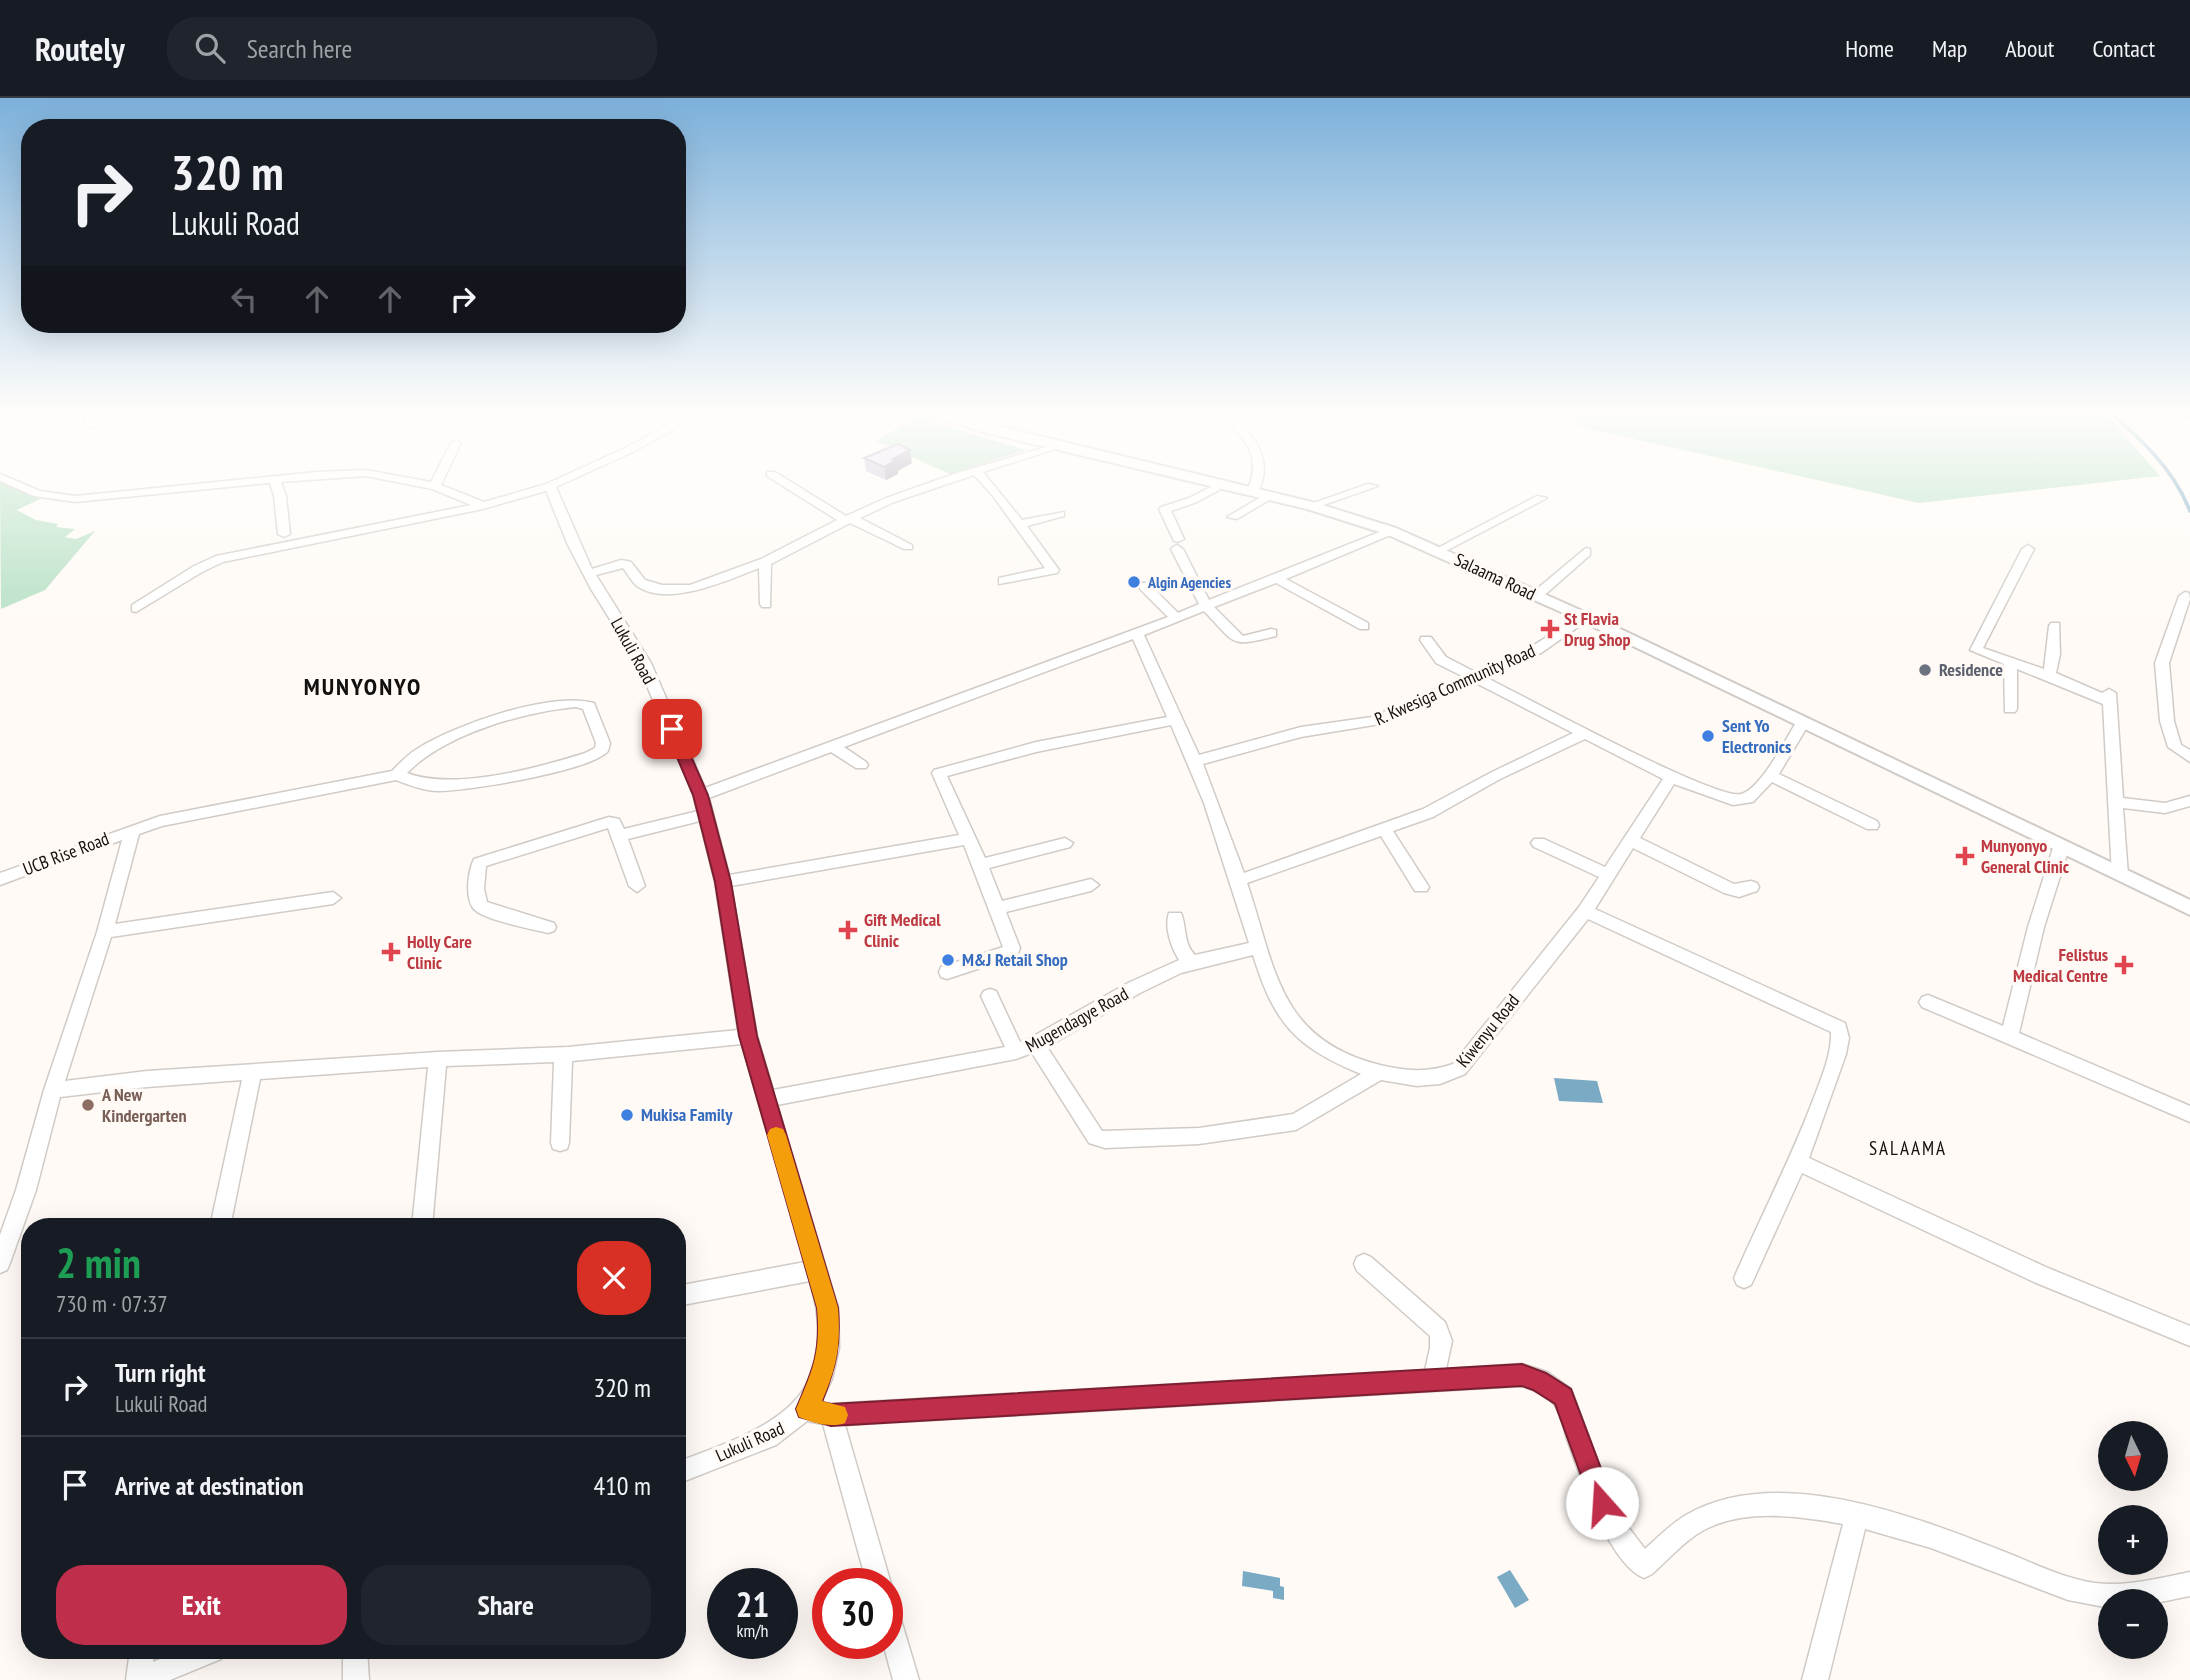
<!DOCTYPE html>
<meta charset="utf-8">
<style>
:root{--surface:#171b24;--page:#20242c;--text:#f1f3f6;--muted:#9ea1a6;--line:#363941;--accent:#bf2e4b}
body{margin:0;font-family:"PT Sans Narrow",sans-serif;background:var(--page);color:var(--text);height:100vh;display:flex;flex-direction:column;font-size:26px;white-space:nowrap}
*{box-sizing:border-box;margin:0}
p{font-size:23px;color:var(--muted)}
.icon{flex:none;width:38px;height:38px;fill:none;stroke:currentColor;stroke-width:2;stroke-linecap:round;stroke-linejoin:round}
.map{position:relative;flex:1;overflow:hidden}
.sheet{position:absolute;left:21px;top:1120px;width:665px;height:441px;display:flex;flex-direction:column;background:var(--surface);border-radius:28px;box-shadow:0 7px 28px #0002}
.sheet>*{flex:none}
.hud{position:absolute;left:21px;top:21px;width:665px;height:214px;border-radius:28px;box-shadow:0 7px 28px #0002;background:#171b24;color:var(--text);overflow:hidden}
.needle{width:46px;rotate:175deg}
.buttons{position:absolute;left:2098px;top:1323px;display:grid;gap:14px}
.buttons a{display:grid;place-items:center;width:70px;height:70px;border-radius:50%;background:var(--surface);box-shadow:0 7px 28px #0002;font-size:35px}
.speed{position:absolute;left:707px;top:1470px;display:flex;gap:14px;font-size:35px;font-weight:700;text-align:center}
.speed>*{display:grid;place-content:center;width:91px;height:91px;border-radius:50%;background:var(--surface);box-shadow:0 7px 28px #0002;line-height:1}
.speed small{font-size:18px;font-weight:400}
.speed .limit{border:10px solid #d22;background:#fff;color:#111}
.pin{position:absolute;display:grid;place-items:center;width:60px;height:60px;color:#fff;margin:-30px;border-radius:14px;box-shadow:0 4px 10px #0006}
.me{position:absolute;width:77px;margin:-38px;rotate:341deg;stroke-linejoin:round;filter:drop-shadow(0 0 5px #0008)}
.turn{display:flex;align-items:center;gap:24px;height:147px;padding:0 35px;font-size:32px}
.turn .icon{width:91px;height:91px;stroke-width:2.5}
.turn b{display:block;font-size:49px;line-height:60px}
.lanes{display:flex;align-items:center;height:66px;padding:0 35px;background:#0003;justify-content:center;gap:35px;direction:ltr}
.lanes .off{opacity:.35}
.round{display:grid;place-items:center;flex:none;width:74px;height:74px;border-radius:28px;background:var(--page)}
.summary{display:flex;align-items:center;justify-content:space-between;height:119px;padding:0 35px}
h1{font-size:42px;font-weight:700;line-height:52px;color:#1e9e55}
.button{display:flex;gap:14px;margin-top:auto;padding:14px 35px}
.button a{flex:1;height:80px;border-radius:28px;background:var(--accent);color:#fff;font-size:28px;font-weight:700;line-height:80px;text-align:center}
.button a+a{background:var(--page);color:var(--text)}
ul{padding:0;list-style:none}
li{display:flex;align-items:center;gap:21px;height:98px;padding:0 35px;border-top:2px solid var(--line)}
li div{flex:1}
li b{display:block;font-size:26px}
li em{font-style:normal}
header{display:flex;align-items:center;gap:42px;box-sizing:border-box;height:98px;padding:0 35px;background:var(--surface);border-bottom:2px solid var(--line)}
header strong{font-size:33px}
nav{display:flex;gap:38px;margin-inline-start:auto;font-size:24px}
.search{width:490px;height:63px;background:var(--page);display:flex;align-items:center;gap:18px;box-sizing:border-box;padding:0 24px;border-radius:28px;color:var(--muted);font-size:26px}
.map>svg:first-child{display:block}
.green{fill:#b6e0c4}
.water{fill:#7aaac4}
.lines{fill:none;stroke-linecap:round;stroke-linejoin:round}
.stream{stroke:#7aaac4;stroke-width:3.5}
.river{fill:#7aaac4;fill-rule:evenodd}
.minor-casing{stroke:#d0cbc6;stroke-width:3}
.major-casing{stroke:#d0cbc6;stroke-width:4}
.minor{fill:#fff;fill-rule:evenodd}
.major{fill:#fff;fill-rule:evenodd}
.wall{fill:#c5bed6}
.shaded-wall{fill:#a09bae}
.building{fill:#e5ddf9;stroke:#a09bae;stroke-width:2}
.route{fill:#bf2e4b;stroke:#7c1e31;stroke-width:2}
.slow{fill:#f59e0b}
.shop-dot{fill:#3f7fe0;stroke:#fffaf6;stroke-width:2.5}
.health-dot{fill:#e0444e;stroke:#fffaf6;stroke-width:2.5}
.worship-dot{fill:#6b7280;stroke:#fffaf6;stroke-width:2.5}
.education-dot{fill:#8d6e63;stroke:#fffaf6;stroke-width:2.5}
.labels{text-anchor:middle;stroke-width:7;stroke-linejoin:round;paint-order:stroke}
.far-shop-label{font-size:16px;font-weight:bold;fill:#366cbe;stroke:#fffaf6;text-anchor:start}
.street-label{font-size:18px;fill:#12100f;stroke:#fffaf6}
.health-label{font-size:18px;font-weight:bold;fill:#be3a42;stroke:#fffaf6;text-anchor:start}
.worship-label{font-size:18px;font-weight:bold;fill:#5b616d;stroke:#fffaf6;text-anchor:start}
.shop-label{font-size:18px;font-weight:bold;fill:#366cbe;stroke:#fffaf6;text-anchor:start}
.education-label{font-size:18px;font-weight:bold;fill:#785e54;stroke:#fffaf6;text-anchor:start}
.neighbourhood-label{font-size:19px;letter-spacing:2px;fill:#12100f;stroke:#fffaf6}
.district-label{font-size:24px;font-weight:bold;letter-spacing:2px;fill:#12100f;stroke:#fffaf6}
</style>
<header>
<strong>Routely</strong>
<div class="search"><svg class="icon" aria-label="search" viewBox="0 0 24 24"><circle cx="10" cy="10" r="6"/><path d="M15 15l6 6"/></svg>Search here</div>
<nav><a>Home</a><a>Map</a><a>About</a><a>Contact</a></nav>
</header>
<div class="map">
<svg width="2190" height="1582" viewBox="0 0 2190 1582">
<rect width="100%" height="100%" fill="#fffaf6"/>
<g class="green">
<path d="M1551,312H2102L2160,378L1919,405L1585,330Z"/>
<path d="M917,319L1026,352L950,376L876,343Z"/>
<path d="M0,383L40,401L17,412L36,422L58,426L56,429L75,431L65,439L76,441L95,433L45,492L1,511Z"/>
</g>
<g class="water">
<path d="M1554,980L1597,983L1603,1005L1559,1003Z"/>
<path d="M1510,1472L1529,1502L1515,1510L1497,1479Z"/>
<path d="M1243,1473L1280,1480V1488L1284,1489V1502L1273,1500V1493L1242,1488Z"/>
</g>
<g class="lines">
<path class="stream" d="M2107,312C2141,341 2173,370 2190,413"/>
<path class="river" d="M2173,312H2190V321Z"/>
<g class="minor-casing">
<g id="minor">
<path d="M90,312H101L95,317L96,327L91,330L86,327L85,316Z"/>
<path d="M696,312H708L633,354L556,389L592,471L621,462L627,463L631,464L645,482L662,487H690L761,461L837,422L767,378V374H775L846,418L886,400L954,376L1056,346L1065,348L983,374L1022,422L1064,414V418L1027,428L1059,472L1057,475L999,486V480L1045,470L993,398L974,377L894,404L860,420L912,447V451H904L850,425L771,466L770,509H762L760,506L759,470C728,482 668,510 637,488C632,484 627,475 623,470L596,477L651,565L705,690L1168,519L1140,491V485H1148L1178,515L1199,506L1171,451L1173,449L1177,447L1183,451L1209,502L1387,431H1395V435L1286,481L1368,525V531H1360L1276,485L1214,509L1243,538L1271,531L1276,532V538C1229,550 1236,546 1204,513L1144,537L1199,657L1301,629L1372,619L1464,579L1436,565L1420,542L1421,539H1431L1446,559L1475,574L1531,549L1584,515L1590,519L1588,522L1541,555L1485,579C1522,597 1716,703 1741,696C1761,691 1787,639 1798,621H1808L1810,624L1779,676L1877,723L1879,727L1877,731H1867L1772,684L1753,704L1733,707L1674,686L1640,740L1734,786L1751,783L1757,785L1759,789L1757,793L1739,799L1724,795L1633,750L1595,811L1845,925L1849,940L1846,956L1809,1060L2048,1170L2190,1228V1248L2034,1184L1802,1075L1751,1187L1744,1190L1737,1187L1734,1180C1760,1120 1790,1063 1813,1002C1821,981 1832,956 1831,934L1588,821L1465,976L1440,986L1417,988L1381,982L1296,1032L1199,1046L1105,1050L1089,1045L1032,955L1016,961L777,1007L838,1210L839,1250L832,1281L821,1304L831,1306L1425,1272L1430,1250V1238L1357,1173L1354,1166L1357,1159L1364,1156L1371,1159L1445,1224L1452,1243L1446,1271L1522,1266L1547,1274L1571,1291L1611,1399L1622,1421L1645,1451C1658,1439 1671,1426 1686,1417C1776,1365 1911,1417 2000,1452C2031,1464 2062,1480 2095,1485C2127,1489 2159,1480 2190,1474V1498L2156,1505L2110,1503V1510L2068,1502L1931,1450L1865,1431L1828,1582H1802L1843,1426C1799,1418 1743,1410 1702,1433C1683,1444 1668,1462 1652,1476L1644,1480C1608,1465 1580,1377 1567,1341C1564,1331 1561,1314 1554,1306C1547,1297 1532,1291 1522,1288L845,1327L891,1486L887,1495V1486H867L823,1326L807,1323L776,1347L677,1386V1364C773,1329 844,1303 810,1183L677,1208V1188L805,1164L742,946L572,963L569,1045L567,1051L560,1053L553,1051L551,1045L554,964L446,968L432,1129H412L428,969L260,981L230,1129H210L242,982L147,989L60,999L36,1092L10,1165L7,1172L0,1175V1137L16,1092L44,992L97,834L122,742L0,787V775L160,718L392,673C400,665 407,657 417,651C455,627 550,593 594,605L610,645L608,653C591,673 468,693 438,693C424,693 409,687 396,682L162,728L139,736L115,826L333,794L341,800L333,806L111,839L65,983L147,973L438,954L568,949L738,932L715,784L700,723L628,741L645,788L637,794L629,788L608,730L486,768L484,791L487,804L554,825L556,829L554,833L548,835C533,831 482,822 473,810C465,799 468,773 474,761L609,719L619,721L624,731L698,713L694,697L637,565L591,491L568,447L546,393L483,411L223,464L202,474L136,514L132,513V507L194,468L216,458L471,407L432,391L366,378L281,384L286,398L290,436L284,439L278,436L274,398L270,385L75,404L34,398L0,383V376L40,393L75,398L316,374L366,372L431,384L451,345L456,342L461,345L441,387L484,404L546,386L625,350ZM1133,541L1167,619L1036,644L934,672L932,675L959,737L729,777L709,700L831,654L856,670H866L868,667L866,664L844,649ZM1474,584L1573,635L1490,675L1423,711L1244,775L1203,666L1301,639L1380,626ZM576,609L583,611L596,645L595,650L585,655C538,670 453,693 407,675C445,636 523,614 576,609ZM1171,627L1204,705L1249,845L1195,857C1183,845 1187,829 1181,815H1169C1164,829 1171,849 1179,862L1128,885L1030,940L1020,944L996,893L990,891L984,893L981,898L1005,949L773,992L757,938L731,788L964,747L1003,849L941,869L939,874L941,879L947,881L1017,858L1020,850L1006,814L1091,793L1099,787L1091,781L1002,803L989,770L1070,749L1073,745L1065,740L985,760L947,678L1036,654ZM1585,641L1663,681L1605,769L1544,741H1534L1531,745L1534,749L1599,779L1579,809L1453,966C1428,975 1405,973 1380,967C1277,941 1276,870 1247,785L1381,738L1415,793H1427L1429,789L1393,733L1433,719L1500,681ZM1253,857C1274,925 1295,949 1361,976L1293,1016L1199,1030L1102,1033L1047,949L1140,895L1181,875Z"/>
<path d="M772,312H785L810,324L801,326Z"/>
<path d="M1003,312H1014L991,333H983V329Z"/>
<path d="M1217,312H1227L1231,315L1293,312L1288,315L1236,320C1259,343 1273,366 1257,396L1247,394C1264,352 1242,341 1217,312Z"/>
<path d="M1218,385L1228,387L1197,404L1171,413L1184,441L1178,444L1174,443L1159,411L1161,409L1189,400Z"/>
<path d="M1368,386L1378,388L1315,410L1305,408Z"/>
<path d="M1266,396L1276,398L1237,421L1227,419Z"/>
<path d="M1537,398L1547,400L1442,455H1434L1432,453Z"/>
<path d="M2028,447L2034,451L1983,550L2044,571L2049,528L2051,525H2059L2060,556L2056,575L2102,595L2109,591L2116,595L2123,700L2165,705L2190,698V708L2165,715L2123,710L2128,777L2120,783L2112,777L2103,606L2017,571V611L2015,614H2005L2004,566L1970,552L2022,451Z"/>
<path d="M1586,450L1590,451V457L1540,501H1532V495Z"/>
<path d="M2185,494L2189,495L2190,501L2169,565L2174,623L2181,647L2190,652V664L2168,649L2160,623L2155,565L2179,498Z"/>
<path d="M2061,745L2069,750L2044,829L2019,935L2190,1008V1024L1922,909L1919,904L1922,899L1928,897L2003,928L2028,829L2053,750Z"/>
<path d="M887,1503L896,1506L899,1515L919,1582H893L883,1545H887Z"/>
<path d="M130,1552H154L153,1564L182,1552H224L221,1561L170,1582H126Z"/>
<path d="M343,1552H367L369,1582H343Z"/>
</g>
</g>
<g class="major-casing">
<path id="major" d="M913,312H932L1316,405L1396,430L1589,516L2190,802V817L1579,522L1386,436L1307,411L983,334Z"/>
</g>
<use href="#minor" class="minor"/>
<use href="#major" class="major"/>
</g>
<path class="wall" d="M864,360L912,365L898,373V376L886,382L866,373Z"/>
<path class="shaded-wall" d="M910,352L912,365L898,373V376L886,382L884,369L893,361Z"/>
<path class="building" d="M898,346L910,352L893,361L896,362L884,369L864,360Z"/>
<linearGradient id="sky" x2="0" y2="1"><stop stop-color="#7cb0da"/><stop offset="0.59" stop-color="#fffdfb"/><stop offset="1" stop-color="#fffdfb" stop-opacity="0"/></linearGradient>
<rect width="2190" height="533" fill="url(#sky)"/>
<path class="route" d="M672,627L679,631L708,697L731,784L757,938L838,1210C841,1247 836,1269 822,1304L831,1306L1522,1266L1546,1275L1571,1291L1614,1405L1610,1413L1602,1417L1594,1413L1555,1306L1533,1292L1522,1288L831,1328L799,1319L796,1311C813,1272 821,1254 817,1210L739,938L715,784L693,697L665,631Z"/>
<path class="slow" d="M776,1029L783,1031L786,1037L838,1210C841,1247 837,1269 822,1303L845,1309L848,1317L845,1325C832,1330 813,1325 799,1319L796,1311C813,1272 821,1254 817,1210L767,1037L770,1031Z"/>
<g class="shop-dot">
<circle cx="1134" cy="484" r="7"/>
<circle cx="1708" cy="638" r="7"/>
<circle cx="948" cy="862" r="7"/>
<circle cx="627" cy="1017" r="7"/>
</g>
<g class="health-dot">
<path d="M1546.5 520.5h7v7h7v7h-7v7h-7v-7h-7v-7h7z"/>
<path d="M1961.5 747.5h7v7h7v7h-7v7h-7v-7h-7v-7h7z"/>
<path d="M844.5 821.5h7v7h7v7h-7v7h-7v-7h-7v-7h7z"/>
<path d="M387.5 843.5h7v7h7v7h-7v7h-7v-7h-7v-7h7z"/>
<path d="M2120.5 856.5h7v7h7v7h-7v7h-7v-7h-7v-7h7z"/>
</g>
<circle class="worship-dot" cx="1925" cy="572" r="7"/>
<circle class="education-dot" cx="88" cy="1007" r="7"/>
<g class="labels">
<g class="far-shop-label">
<text x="1148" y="490">Algin Agencies</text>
</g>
<g class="street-label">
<text transform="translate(1495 479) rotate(25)" y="6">Salaama Road</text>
<text transform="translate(633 553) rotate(61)" y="6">Lukuli Road</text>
<text transform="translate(1455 587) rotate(-24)" y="6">R. Kwesiga Community Road</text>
<text transform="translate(66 756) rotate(-21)" y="6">UCB Rise Road</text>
<text transform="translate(1077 922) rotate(-29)" y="6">Mugendagye Road</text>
<text transform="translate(1488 933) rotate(-51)" y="6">Kiwenyu Road</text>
<text transform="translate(750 1344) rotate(-24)" y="6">Lukuli Road</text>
</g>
<g class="health-label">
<text x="1564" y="527">St Flavia<tspan x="1564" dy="21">Drug Shop</tspan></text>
<text x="1981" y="754">Munyonyo<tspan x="1981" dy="21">General Clinic</tspan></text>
<text x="864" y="828">Gift Medical<tspan x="864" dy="21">Clinic</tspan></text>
<text x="407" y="850">Holly Care<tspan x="407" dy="21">Clinic</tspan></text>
<text x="2108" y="863" text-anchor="end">Felistus<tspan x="2108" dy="21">Medical Centre</tspan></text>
</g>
<g class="worship-label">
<text x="1939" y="578">Residence</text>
</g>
<g class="shop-label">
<text x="1722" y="634">Sent Yo<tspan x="1722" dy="21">Electronics</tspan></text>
<text x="962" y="868">M&amp;J Retail Shop</text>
<text x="641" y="1023">Mukisa Family</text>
</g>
<g class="education-label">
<text x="102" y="1003">A New<tspan x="102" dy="21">Kindergarten</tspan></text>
</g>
<g class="neighbourhood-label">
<text x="1908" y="1057">SALAAMA</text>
</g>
<g class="district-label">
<text x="363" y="597">MUNYONYO</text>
</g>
</g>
</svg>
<div class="buttons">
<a><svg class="needle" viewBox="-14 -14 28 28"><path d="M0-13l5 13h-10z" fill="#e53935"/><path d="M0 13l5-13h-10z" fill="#9ea1a6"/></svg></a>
<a>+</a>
<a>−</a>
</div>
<div class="speed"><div>21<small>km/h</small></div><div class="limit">30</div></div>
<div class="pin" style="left:672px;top:631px;background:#d93025"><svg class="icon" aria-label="arrive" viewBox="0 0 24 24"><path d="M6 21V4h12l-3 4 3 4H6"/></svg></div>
<svg class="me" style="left:1602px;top:1405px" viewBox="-20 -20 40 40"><circle r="19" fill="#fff"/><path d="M0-13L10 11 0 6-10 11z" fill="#bf2e4b"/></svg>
<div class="hud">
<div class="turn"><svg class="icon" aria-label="right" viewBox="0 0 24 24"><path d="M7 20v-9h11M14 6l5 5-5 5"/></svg><div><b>320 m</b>Lukuli Road</div></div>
<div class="lanes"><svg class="icon off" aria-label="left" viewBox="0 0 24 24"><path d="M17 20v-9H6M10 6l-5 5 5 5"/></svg><svg class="icon off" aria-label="ahead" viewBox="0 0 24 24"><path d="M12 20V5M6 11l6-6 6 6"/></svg><svg class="icon off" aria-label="ahead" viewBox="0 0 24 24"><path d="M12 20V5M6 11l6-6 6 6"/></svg><svg class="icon" aria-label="right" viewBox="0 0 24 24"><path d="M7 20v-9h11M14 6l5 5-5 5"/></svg></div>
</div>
<section class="sheet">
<div class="summary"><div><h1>2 min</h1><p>730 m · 07:37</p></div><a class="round" style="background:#d93025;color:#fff"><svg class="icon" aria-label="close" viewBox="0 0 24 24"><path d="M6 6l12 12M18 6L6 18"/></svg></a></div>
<ul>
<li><svg class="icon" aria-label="right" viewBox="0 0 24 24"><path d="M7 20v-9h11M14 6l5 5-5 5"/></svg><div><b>Turn right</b><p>Lukuli Road</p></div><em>320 m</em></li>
<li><svg class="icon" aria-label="arrive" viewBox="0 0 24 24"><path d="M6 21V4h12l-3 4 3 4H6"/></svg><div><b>Arrive at destination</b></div><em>410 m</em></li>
</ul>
<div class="button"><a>Exit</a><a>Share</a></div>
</section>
</div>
